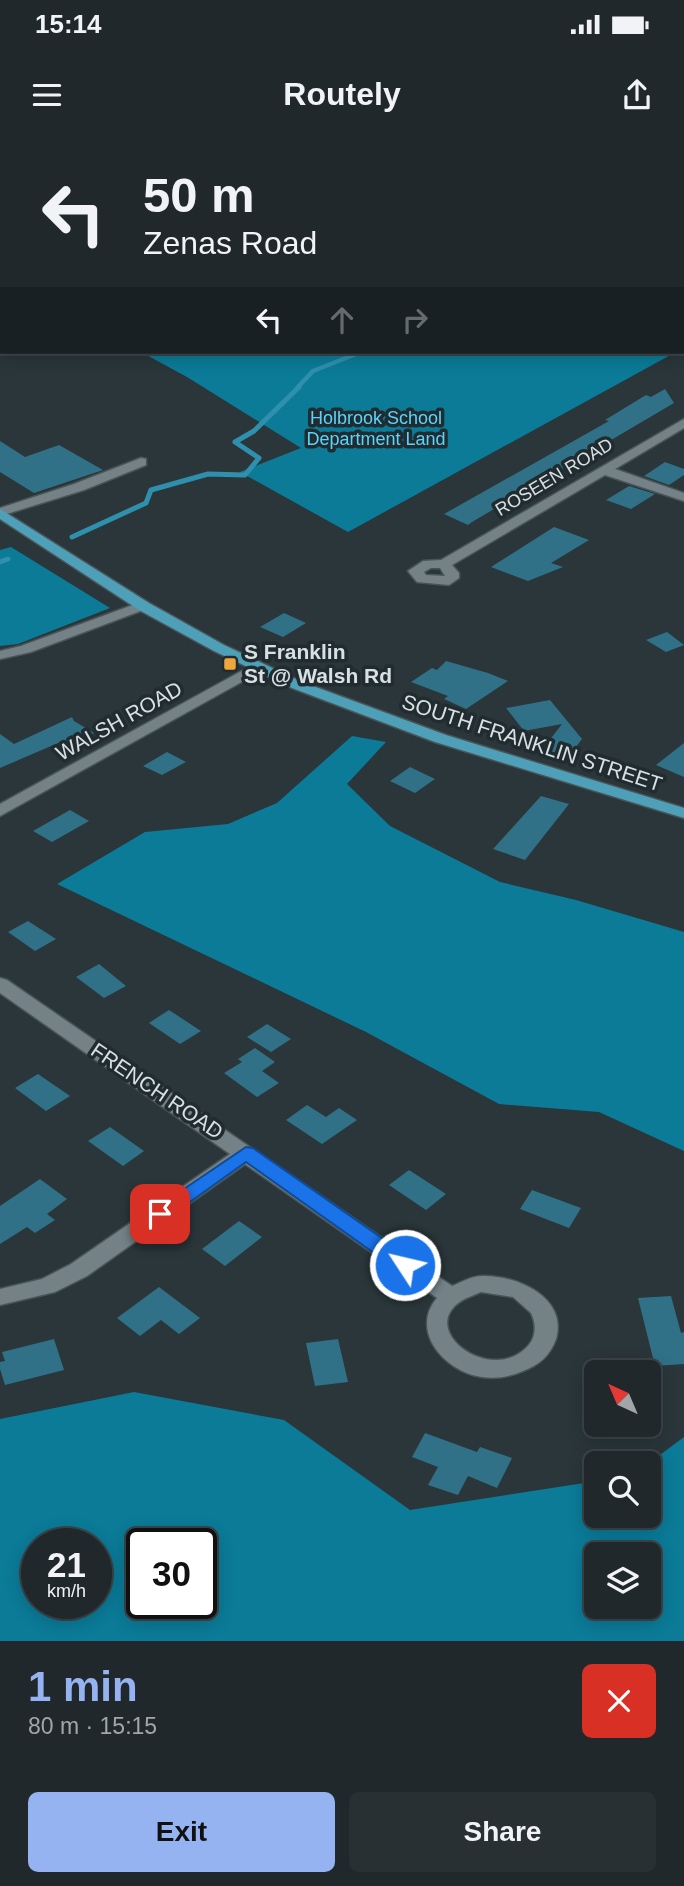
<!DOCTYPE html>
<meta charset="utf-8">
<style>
:root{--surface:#20282c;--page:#283034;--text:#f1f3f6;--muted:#a2a6a9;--line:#3d4448;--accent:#95b2f1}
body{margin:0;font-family:Arial,sans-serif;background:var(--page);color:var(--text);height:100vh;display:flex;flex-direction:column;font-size:26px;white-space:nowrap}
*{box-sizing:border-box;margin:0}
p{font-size:23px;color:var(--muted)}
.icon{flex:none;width:38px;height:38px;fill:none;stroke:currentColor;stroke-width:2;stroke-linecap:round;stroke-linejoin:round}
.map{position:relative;height:1501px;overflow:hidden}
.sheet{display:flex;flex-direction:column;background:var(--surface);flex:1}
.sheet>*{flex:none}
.guide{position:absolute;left:0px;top:0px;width:684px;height:214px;box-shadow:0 4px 18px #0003,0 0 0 2px var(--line);background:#20282c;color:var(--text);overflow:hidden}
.needle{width:46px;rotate:316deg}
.buttons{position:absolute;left:584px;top:1220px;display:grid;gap:14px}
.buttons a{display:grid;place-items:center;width:77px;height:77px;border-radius:10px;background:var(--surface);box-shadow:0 4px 18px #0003,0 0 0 2px var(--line);font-size:35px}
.speed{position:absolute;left:21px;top:1388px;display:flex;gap:14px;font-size:35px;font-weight:700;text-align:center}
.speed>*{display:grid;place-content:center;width:91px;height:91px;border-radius:50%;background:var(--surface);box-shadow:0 4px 18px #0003,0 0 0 2px var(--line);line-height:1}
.speed small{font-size:18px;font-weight:400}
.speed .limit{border:4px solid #111;border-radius:10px;background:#fff;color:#111}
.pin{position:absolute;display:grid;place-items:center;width:60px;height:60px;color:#fff;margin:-30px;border-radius:14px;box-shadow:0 4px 10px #0006}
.me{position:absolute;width:77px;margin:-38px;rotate:305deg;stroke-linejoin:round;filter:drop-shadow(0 0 5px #0008)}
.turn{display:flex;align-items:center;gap:24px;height:147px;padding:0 28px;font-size:32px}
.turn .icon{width:91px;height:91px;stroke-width:2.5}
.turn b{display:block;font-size:49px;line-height:60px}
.lanes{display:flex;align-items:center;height:66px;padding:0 28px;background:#0003;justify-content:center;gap:35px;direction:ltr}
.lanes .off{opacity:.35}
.round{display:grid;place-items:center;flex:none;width:74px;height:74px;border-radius:10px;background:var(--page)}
.overview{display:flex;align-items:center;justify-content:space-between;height:119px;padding:0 28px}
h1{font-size:42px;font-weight:700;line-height:52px;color:var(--accent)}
.button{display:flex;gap:14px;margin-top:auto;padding:14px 28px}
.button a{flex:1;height:80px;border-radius:10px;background:var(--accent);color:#111;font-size:28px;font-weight:700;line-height:80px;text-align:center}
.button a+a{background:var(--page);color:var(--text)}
.status{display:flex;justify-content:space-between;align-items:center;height:49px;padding:0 35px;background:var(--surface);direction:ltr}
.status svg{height:19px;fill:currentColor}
header{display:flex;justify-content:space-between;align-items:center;height:91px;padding:0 28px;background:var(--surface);font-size:32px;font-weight:700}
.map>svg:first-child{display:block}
.built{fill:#2f4249}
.forest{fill:#0b7b98;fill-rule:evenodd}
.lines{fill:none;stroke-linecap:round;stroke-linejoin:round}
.stream-far1{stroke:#2f90ae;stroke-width:4.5}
.stream{stroke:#2f90ae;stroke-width:5}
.building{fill:#307187}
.minor-casing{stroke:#4a5457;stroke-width:3}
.major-casing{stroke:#4a5457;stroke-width:3}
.path{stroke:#646f72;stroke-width:2.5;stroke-dasharray:2 3.5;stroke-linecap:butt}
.minor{fill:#748287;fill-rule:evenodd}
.major{fill:#4ea0b9;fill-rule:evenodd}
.route{fill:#1a73e8;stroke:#114b97;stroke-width:2}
.poi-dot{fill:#efa73d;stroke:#212c30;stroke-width:2.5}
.labels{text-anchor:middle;stroke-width:7;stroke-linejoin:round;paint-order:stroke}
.far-park-label{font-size:18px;fill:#59d5fd;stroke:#212c30}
.far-street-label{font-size:18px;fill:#d9e0e3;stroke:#212c30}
.poi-label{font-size:21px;font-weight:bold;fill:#d9e0e3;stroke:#212c30;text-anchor:start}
.street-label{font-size:21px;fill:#d9e0e3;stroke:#212c30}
</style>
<div class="status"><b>15:14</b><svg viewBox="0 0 49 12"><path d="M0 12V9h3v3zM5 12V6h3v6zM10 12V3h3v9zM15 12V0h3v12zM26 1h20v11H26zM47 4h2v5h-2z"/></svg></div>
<header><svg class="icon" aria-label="menu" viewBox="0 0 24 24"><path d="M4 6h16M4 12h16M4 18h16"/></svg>Routely<svg class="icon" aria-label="share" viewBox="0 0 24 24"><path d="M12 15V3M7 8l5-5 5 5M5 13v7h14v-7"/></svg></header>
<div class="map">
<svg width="684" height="1501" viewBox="0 0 684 1501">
<rect width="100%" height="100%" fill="#2a363a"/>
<path class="built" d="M0,0H531L537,2H2L4,212L0,213Z"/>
<g class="forest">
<path d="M531,0H684V207L682,2Z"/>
<path d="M141,212H676L348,392L240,332L301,308L187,237Z"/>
<path d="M11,407L110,468L18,504L0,506V410Z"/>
<path d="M352,596L386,602L347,644L390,686L500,742L576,760L684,792V1011L599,972L499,964L366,892L57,744L145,692L228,684L277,663Z"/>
<path d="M134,1252L284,1280L410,1370L597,1341V1376H649V1323L684,1297V1501H0V1279ZM37,1404H96V1463H37ZM142,1404H201V1463H142ZM649,1414V1466H597V1414Z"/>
</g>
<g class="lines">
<path class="stream-far1" d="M297,248L313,231L361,212"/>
<g class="stream">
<path d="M72,397L146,363L151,350L208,334L245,335L259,318L235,302L254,291L299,247"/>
<path d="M0,422L8,419"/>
</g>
</g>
<g class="building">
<path d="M665,249L674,263L472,382L468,385L444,374L609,281L605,280L646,255L651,257Z"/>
<path d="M0,301L25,317L59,305L103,330L34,353L0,332Z"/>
<path d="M665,322L684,329V335L669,345L644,336Z"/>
<path d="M629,346L655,354L631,369L606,360Z"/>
<path d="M554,387L589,400L551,423L563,427L528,441L491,427Z"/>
<path d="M284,473L306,483L283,497L260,487Z"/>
<path d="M667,492L684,505L666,512L646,500Z"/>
<path d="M446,521L488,533L508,541L466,569L444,559L448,556L411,542L432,528L437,530Z"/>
<path d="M550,560L582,599L568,617L542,610L562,584L524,591L506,568Z"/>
<path d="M72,577L74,581L94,593L71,604L65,600L0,628V594L14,604Z"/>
<path d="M684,603V637L656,625Z"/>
<path d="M167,612L186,622L162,635L143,626Z"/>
<path d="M410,627L435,639L415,653L390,641Z"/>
<path d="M541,656L569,664L525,720L493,709Z"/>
<path d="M70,670L89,681L52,702L33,691Z"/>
<path d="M28,781L56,799L35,811L8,792Z"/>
<path d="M99,824L126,846L104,858L76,837Z"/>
<path d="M169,870L201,891L180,904L149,883Z"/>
<path d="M267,884L291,899L271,912L247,897Z"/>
<path d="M255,908L275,922L262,931L279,943L257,957L224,933L242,922L238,919Z"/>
<path d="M38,934L70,956L46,971L15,948Z"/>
<path d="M307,965L326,977L339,968L357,980L322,1004L286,980Z"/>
<path d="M110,987L144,1011L123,1026L88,1001Z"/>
<path d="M409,1030L446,1054L426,1070L389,1045Z"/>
<path d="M40,1039L67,1059L47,1074L55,1080L35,1093L27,1087L0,1104V1066Z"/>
<path d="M532,1050L581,1068L569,1088L520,1069Z"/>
<path d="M239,1081L262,1097L225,1126L202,1109Z"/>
<path d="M159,1147L200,1178L179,1194L161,1180L140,1196L117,1178Z"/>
<path d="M671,1156L681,1193L684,1192V1224L655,1226L638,1158Z"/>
<path d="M54,1199L64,1230L5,1245L0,1229V1222L5,1221L2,1212Z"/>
<path d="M338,1199L348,1242L315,1246L306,1203Z"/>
<path d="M425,1293L477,1312L480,1307L512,1318L497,1348L468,1336L458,1355L428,1345L438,1327L412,1317Z"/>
</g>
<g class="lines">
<g class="minor-casing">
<g id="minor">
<path d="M97,0H111L95,2Z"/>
<rect x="0" y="27" width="2" height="6"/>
<path d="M684,279V288L615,329L684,353V361L605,335L452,425L459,433V438L449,445L417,442L408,431L423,421L441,420ZM431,428H440L445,436L426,435L424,432Z"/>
<path d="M141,318L146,319V325L84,350L0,376V368L74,344Z"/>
<path d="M141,462L146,463L148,466L146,469L31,512L0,519V511L21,506Z"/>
<path d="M258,522L266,527L263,530L0,676V664Z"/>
<path d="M0,838L7,840L452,1146C462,1142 472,1136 482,1136C516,1135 568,1157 556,1199C550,1216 539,1225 523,1231C509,1237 497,1239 482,1237C445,1232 409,1191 437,1158L245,1024L87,1136L55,1152L0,1165V1149L42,1139L71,1124L230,1014L0,853ZM481,1152L513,1157L531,1173C537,1185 536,1199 526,1208C489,1244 417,1190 461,1161C467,1157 475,1155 481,1152Z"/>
</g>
</g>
<g class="major-casing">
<path id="major" d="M0,369L149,463L224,505L302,542L446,595L684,668V678L435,602L292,548L214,511L139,470L0,379Z"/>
</g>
<g class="path">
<path d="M72,0L77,2"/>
<path d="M49,2L52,0"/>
</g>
<use href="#minor" class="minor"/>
<use href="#major" class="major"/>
</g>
<path class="route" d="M246,1007L253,1008L412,1119L414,1125L412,1130L405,1132L398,1130L246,1022L166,1079H153L150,1074L153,1070Z"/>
<rect class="poi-dot" x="223" y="517" width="14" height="14" rx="3.5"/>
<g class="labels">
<g class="far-park-label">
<text x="376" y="284">Holbrook School<tspan x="376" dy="21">Department Land</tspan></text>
</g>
<g class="far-street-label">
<text transform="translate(554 337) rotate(-31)" y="6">ROSEEN ROAD</text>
</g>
<g class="poi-label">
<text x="244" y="519">S Franklin<tspan x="244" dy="24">St @ Walsh Rd</tspan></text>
</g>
<g class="street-label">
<text transform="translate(119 581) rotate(-29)" y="7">WALSH ROAD</text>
<text transform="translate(532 603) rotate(18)" y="7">SOUTH FRANKLIN STREET</text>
<text transform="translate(157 951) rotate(34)" y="7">FRENCH ROAD</text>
</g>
</g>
</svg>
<div class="buttons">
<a><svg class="needle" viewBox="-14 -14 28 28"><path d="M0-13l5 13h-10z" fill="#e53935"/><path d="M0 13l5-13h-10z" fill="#a2a6a9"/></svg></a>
<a><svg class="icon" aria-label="search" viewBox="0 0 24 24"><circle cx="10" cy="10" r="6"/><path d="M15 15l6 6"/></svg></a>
<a><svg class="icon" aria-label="layers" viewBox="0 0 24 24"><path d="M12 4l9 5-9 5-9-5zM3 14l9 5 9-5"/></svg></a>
</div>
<div class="speed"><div>21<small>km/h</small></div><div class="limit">30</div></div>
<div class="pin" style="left:160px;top:1074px;background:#d93025"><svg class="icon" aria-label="arrive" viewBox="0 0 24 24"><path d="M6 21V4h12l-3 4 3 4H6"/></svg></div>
<svg class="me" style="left:405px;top:1125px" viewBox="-20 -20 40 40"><circle r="17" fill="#1a73e8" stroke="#fff" stroke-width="3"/><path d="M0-11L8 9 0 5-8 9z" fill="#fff"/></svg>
<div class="guide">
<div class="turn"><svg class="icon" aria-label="left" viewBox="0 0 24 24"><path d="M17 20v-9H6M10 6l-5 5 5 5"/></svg><div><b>50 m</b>Zenas Road</div></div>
<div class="lanes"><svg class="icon" aria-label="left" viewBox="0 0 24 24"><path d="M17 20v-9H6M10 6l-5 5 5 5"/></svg><svg class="icon off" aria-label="ahead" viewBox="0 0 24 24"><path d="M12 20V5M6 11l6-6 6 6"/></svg><svg class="icon off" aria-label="right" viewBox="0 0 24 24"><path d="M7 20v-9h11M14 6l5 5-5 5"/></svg></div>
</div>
</div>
<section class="sheet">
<div class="overview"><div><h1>1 min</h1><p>80 m · 15:15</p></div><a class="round" style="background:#d93025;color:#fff"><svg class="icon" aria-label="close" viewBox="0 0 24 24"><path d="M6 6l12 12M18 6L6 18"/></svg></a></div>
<div class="button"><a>Exit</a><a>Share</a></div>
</section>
